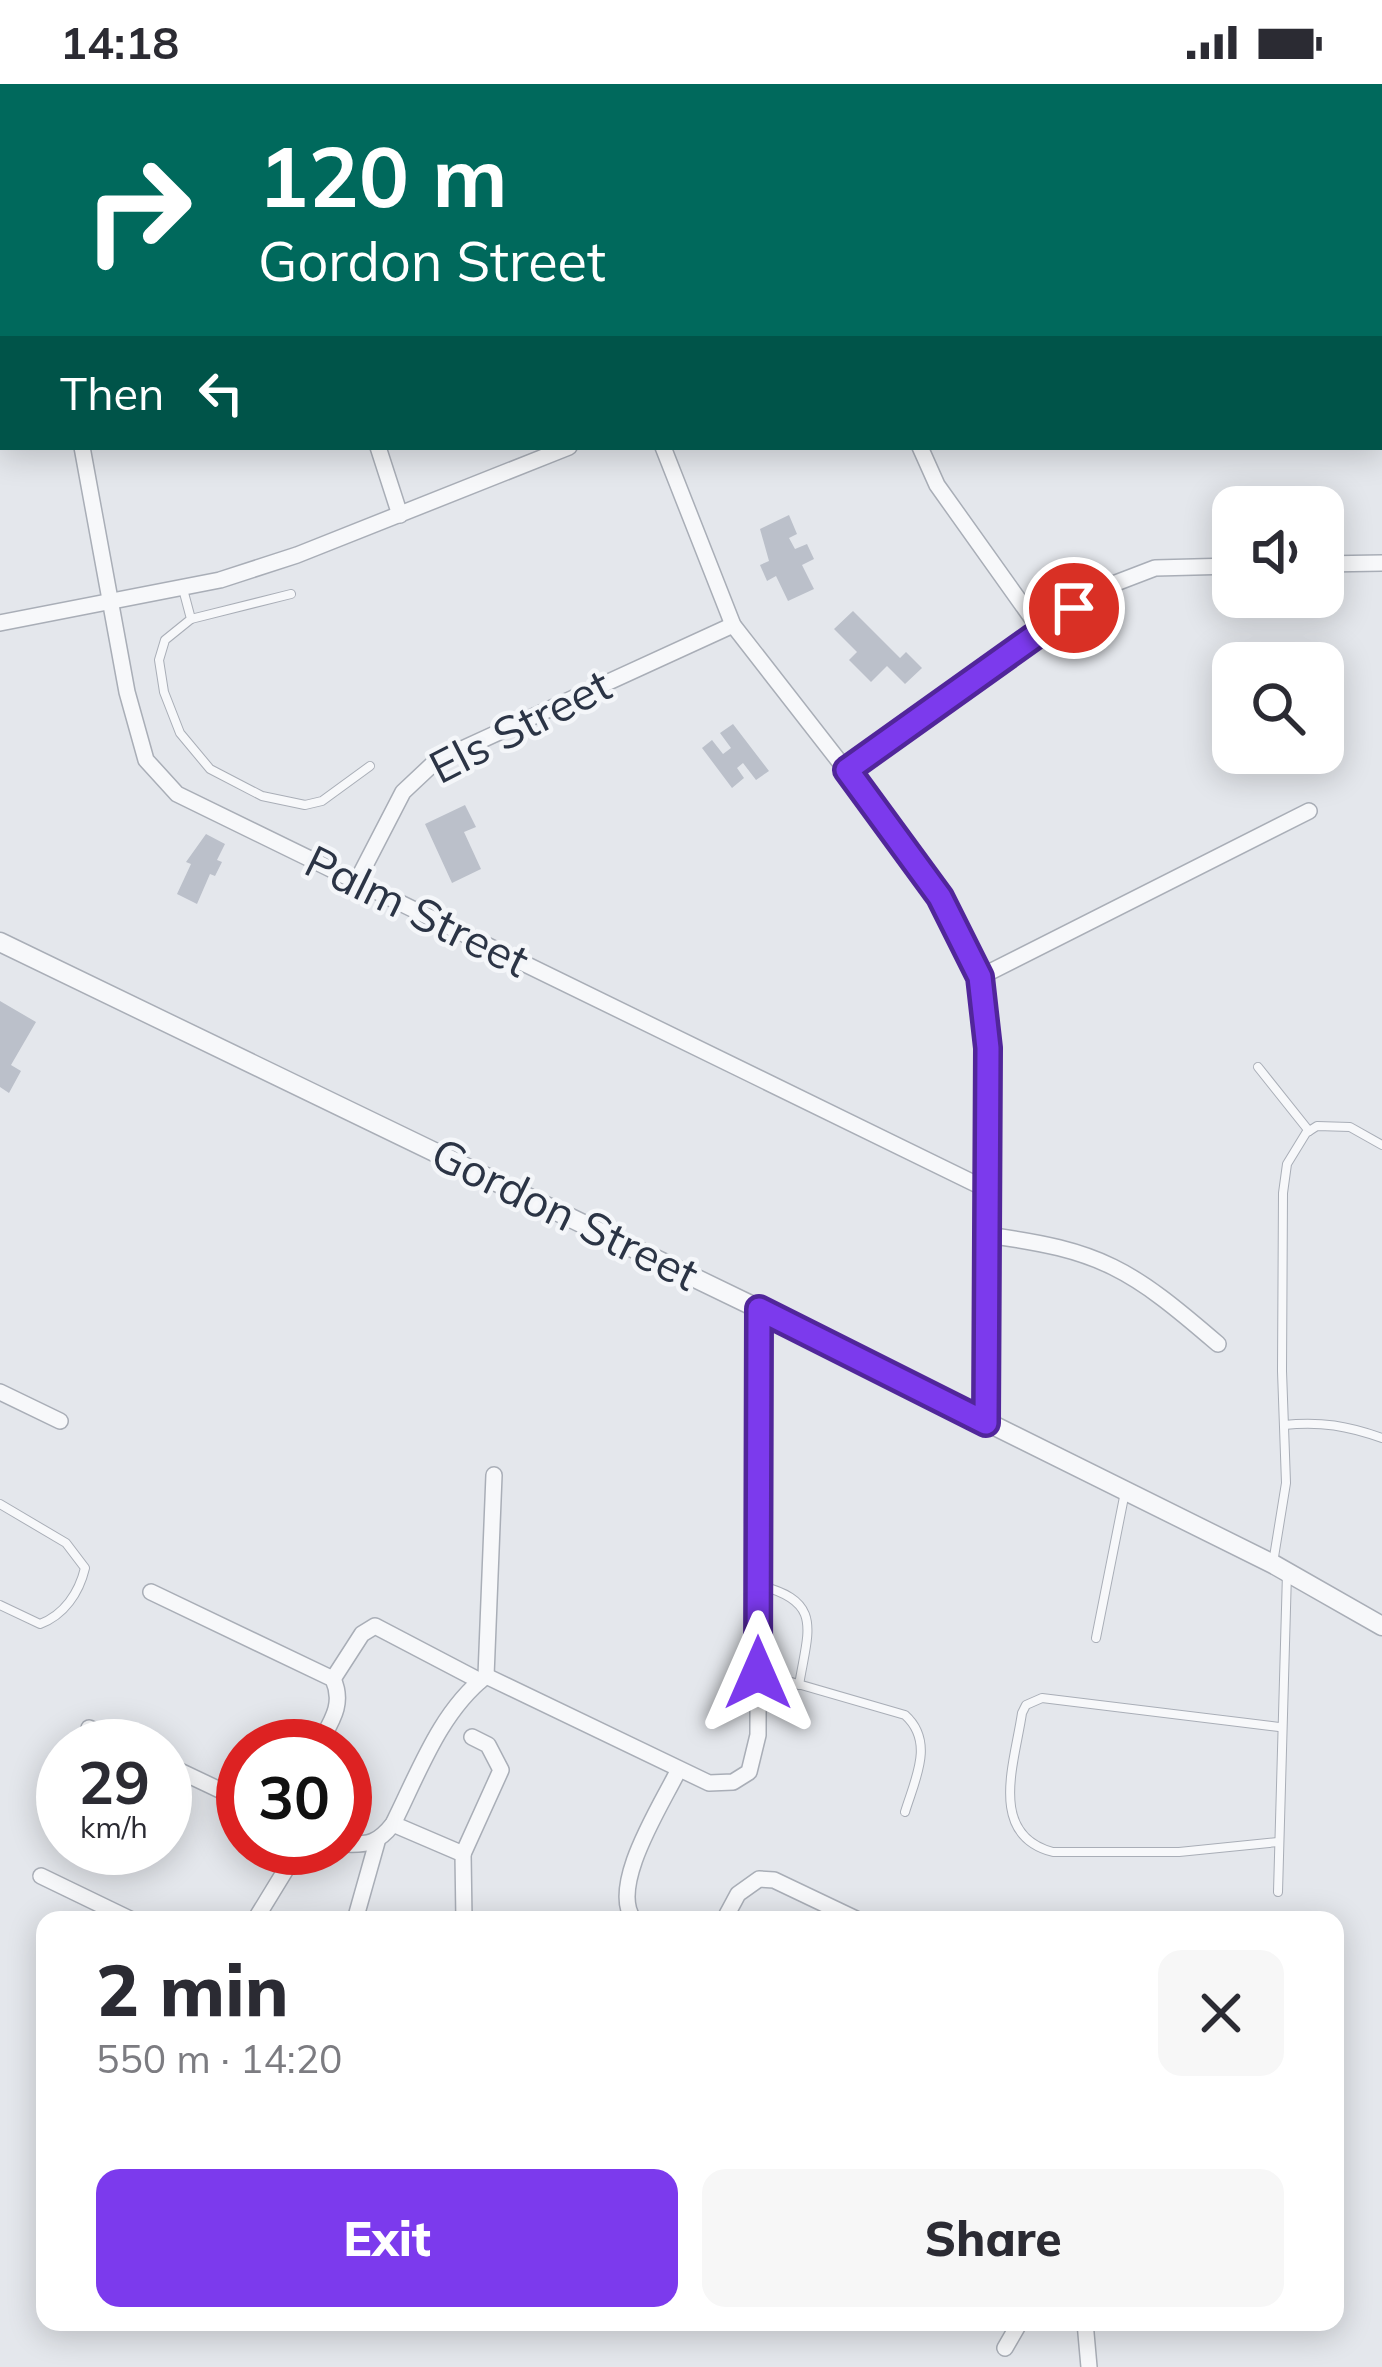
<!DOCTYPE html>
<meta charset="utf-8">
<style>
:root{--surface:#fff;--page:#f7f7f7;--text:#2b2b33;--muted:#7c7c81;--accent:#7c3aed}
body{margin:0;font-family:Mulish,sans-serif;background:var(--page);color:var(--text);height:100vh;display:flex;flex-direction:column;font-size:45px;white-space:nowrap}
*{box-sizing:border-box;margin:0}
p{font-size:39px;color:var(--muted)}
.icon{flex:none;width:66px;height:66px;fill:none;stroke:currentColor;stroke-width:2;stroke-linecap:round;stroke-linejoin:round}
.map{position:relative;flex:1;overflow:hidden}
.panel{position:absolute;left:36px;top:1827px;width:1308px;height:420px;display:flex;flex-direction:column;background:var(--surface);border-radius:24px;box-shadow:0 6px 30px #0003}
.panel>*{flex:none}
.guide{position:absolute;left:0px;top:0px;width:1383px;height:366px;box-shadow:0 6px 30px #0003;background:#00695c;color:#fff;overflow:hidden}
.tools{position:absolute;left:1212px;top:402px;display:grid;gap:24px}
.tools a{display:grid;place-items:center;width:132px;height:132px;border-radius:24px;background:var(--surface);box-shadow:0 6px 30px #0003;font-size:60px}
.speed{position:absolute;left:36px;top:1635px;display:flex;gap:24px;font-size:60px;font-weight:700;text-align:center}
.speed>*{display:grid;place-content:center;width:156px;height:156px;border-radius:50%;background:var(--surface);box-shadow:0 6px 30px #0003;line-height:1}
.speed small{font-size:30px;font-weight:400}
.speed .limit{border:18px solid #d22;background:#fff;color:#111}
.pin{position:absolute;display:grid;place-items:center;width:102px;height:102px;color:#fff;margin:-51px;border:6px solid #fff;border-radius:50%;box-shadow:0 3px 12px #0007}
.me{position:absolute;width:132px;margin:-66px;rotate:0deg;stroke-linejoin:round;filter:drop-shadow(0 0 9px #0008)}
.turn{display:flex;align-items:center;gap:42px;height:252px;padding:0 60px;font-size:54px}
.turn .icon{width:156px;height:156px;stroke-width:2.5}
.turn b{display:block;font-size:84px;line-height:102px}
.then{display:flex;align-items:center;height:114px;padding:0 60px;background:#0003;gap:24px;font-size:45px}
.round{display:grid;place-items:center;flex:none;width:126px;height:126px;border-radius:24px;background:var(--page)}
.overview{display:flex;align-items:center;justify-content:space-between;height:204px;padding:0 60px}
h1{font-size:72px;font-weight:800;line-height:90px}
.primary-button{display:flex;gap:24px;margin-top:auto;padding:24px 60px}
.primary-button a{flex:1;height:138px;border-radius:24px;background:var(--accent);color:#fff;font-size:48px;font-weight:800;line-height:138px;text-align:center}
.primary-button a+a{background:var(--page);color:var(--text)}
.status{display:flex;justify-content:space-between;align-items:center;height:84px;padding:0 60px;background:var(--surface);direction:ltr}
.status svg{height:33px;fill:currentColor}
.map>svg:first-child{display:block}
.building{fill:#bbc0ca}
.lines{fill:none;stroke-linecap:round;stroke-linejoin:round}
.service-casing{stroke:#a9aeb7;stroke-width:10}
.minor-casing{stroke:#a9aeb7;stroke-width:18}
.tertiary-casing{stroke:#a9aeb7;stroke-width:21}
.service{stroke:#f7f8fa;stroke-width:8}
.minor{stroke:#f7f8fa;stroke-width:15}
.tertiary{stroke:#f7f8fa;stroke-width:18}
.route-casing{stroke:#51269a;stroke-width:30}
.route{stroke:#7c3aed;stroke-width:21}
.labels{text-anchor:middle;stroke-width:9;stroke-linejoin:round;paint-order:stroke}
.street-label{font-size:45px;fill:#2b3445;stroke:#f4f6f9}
</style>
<div class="status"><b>14:18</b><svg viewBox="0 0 49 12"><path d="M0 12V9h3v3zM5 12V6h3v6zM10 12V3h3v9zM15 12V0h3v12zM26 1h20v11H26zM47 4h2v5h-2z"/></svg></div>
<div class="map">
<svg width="1382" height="2283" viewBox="0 0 1382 2283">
<rect width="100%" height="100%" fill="#e4e7ec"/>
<g class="building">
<path d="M789,431L797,450L789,454L795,465L807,460L814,475L802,481L814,505L788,517L776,492L767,497L760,481L769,477L760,445Z"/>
<path d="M853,527L900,574L906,568L922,584L905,600L887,582L871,598L849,576L857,568L834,545Z"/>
<path d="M733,640L769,687L756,696L743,679L737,684L744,694L732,704L702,664L712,656L723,670L731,664L720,649Z"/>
<path d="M465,721L476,743L464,748L481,785L452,799L425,740Z"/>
<path d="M206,750L225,760L217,776L222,778L215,792L210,790L197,820L177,810L191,780L186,778Z"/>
<path d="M0,917L36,938L11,981L21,987L9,1009L0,1003Z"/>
</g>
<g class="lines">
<g class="service-casing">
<g id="service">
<path d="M183,505L191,535L165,556L159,576L164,608L180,649L210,685L262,712L305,721L322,717L370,682"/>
<path d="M191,535L291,510"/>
<path d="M1258,983L1309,1047"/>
<path d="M1284,1341C1321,1337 1348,1342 1382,1354"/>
<path d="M0,1420L66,1459L85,1484C79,1509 64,1531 40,1540L0,1521"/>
<path d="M1273,1479L1286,1399L1282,1287L1283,1109L1287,1080L1306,1049L1317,1042L1350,1043L1382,1061"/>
<path d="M758,1501C824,1517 808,1546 799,1601"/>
<path d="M1096,1554L1125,1408"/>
<path d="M760,1589L905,1631C935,1658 915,1695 905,1728"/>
<path d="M1278,1758L1179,1768H1053C987,1751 1015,1678 1022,1629L1026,1621L1042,1614L1279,1643"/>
<path d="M1278,1808L1287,1489"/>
</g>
</g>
<g class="minor-casing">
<g id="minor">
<path d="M77,0L100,3"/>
<path d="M729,0L738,3"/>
<path d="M627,3V0"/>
<path d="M749,3L771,0"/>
<path d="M1380,189H1382"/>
<path d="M82,363L127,608L146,676L177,710L986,1105"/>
<path d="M378,363L400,431"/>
<path d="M663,363L733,541L888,740L940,813L980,893L988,964L985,1339"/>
<path d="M920,363L937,401L1041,547"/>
<path d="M1323,480L1382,479"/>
<path d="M0,539L220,496L297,471L569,363"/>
<path d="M847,686L1108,502L1155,484L1233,482"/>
<path d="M357,797L403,708L436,677L733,541"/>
<path d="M980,893L1309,727"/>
<path d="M986,1151C1102,1166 1131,1185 1218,1260"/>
<path d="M0,1308L60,1337"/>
<path d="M151,1508L333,1595C345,1621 330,1639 318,1662"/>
<path d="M486,1592L709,1699L733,1698L749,1688L758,1651L759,1225"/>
<path d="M486,1592L494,1391"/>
<path d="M333,1595L362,1550L375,1542L480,1597"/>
<path d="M89,1644L127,1662"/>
<path d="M165,1680L243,1717"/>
<path d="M393,1740L463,1770L464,1836"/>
<path d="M345,1760C369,1761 378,1759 393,1740C419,1688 440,1628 486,1592"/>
<path d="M463,1770L501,1686L488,1661L472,1653"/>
<path d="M41,1792L132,1836"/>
<path d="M255,1836L299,1764"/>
<path d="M355,1836L377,1758"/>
<path d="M634,1836C608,1803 662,1720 678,1687"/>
<path d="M724,1836L738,1810L759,1795L774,1796L858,1836"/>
<path d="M1085,2238L1089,2283"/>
<path d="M1005,2264L1020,2238"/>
</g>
</g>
<g class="tertiary-casing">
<path id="tertiary" d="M0,858L759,1225L1273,1480L1382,1542"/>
</g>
<use href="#service" class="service"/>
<use href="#minor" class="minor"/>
<use href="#tertiary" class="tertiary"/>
</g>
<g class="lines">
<g class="route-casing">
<path id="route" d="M758,1589L759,1225L986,1339L988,964L980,893L940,813L847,686L1074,524"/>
</g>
<use href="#route" class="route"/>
</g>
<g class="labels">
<g class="street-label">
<text transform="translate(520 642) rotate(-27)" y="16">Els Street</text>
<text transform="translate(417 827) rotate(26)" y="16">Palm Street</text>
<text transform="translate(565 1130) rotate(26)" y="16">Gordon Street</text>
</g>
</g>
</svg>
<div class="tools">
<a><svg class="icon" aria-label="sound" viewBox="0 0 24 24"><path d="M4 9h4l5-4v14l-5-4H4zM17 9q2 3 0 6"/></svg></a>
<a><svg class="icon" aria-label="search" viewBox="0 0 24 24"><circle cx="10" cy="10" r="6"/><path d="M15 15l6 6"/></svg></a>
</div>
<div class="speed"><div>29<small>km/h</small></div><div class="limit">30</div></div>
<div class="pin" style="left:1074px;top:524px;background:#d93025"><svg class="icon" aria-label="arrive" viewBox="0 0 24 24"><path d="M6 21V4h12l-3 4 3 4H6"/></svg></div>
<svg class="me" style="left:758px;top:1589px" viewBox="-20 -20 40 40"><path d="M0-17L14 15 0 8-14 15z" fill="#7c3aed" stroke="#fff" stroke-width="4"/></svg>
<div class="guide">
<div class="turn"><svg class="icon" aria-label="right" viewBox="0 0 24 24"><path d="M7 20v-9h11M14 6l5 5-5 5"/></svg><div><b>120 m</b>Gordon Street</div></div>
<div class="then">Then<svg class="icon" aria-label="left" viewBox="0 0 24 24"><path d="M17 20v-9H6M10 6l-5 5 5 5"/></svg></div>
</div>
<section class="panel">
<div class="overview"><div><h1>2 min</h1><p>550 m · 14:20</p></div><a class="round"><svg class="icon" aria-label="close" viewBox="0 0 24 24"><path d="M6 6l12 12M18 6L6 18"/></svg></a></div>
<div class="primary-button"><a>Exit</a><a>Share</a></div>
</section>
</div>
